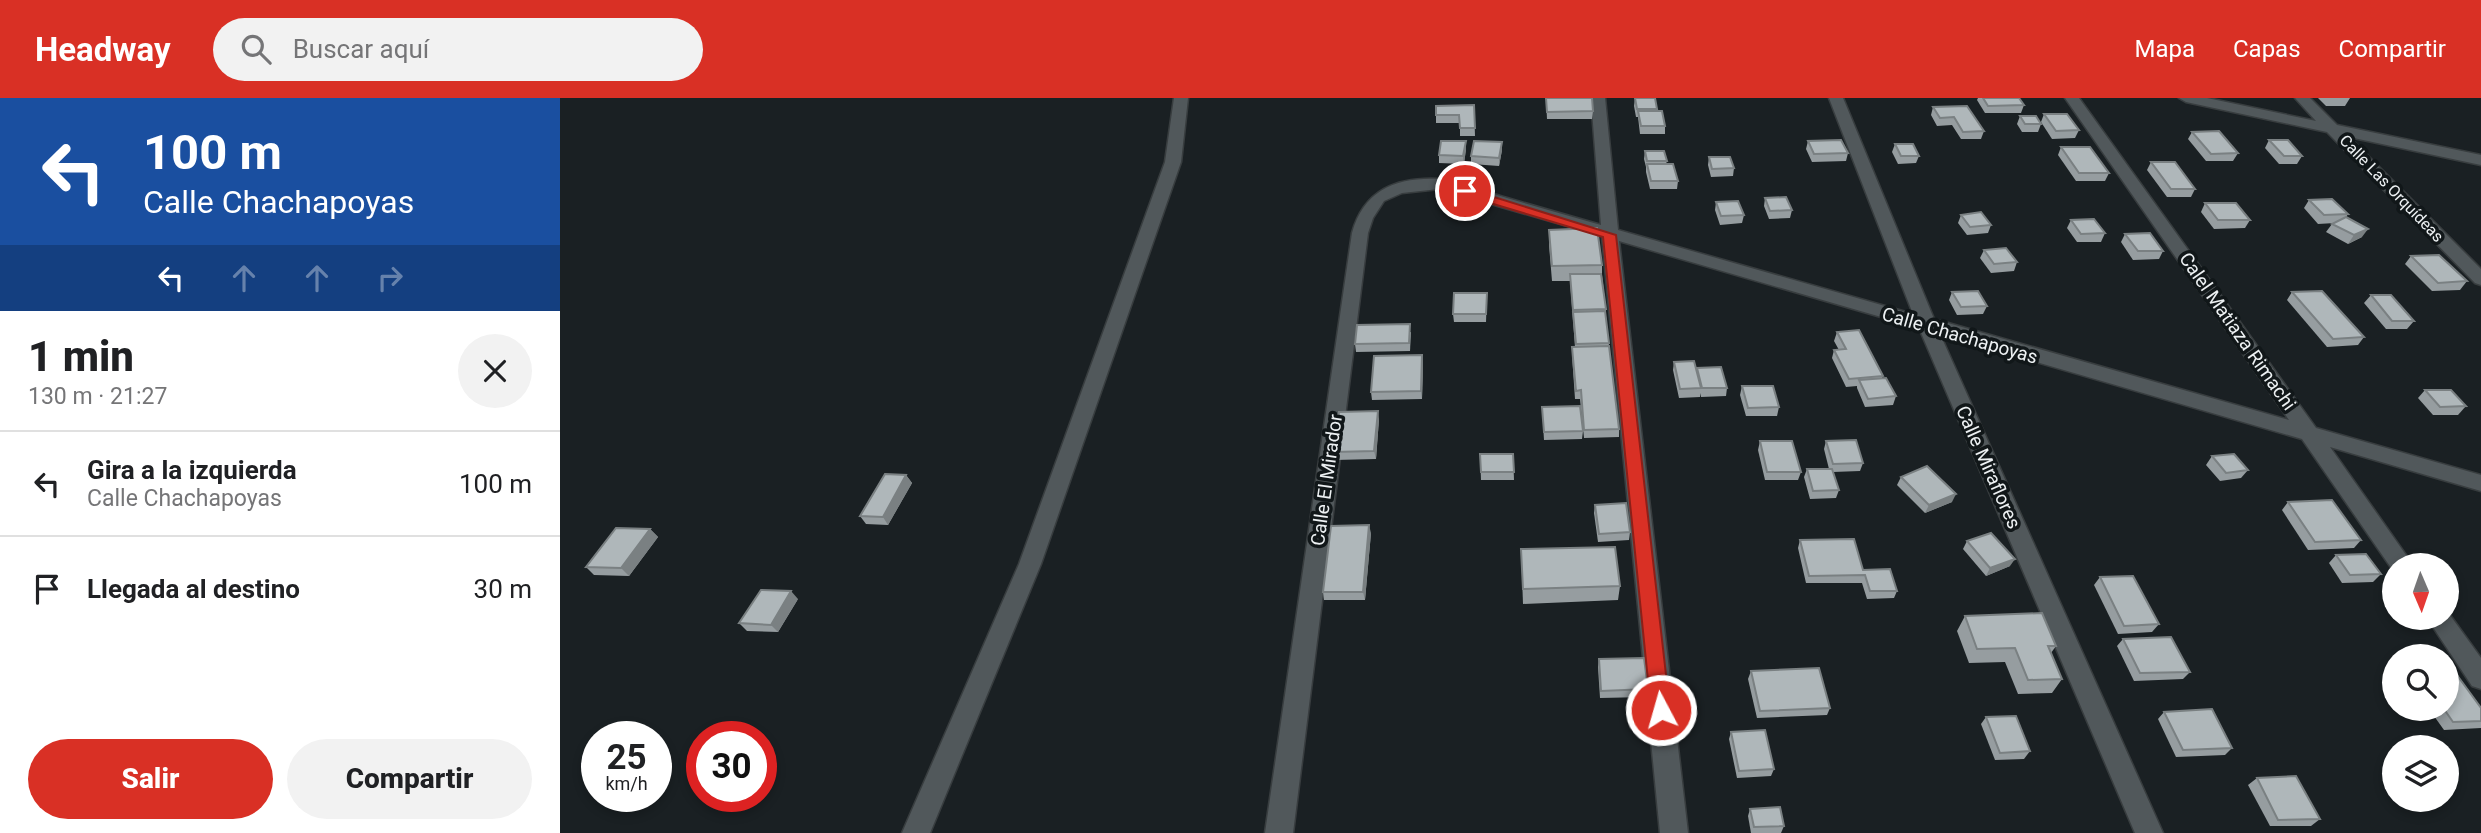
<!DOCTYPE html>
<html lang="es">
<meta charset="utf-8">
<style>
:root{--surface:#fff;--page:#f2f2f2;--text:#202124;--muted:#757577;--line:#e0e0e0;--accent:#d93025}
body{margin:0;font-family:Roboto,sans-serif;background:var(--page);color:var(--text);height:100vh;display:flex;flex-direction:column;font-size:26px;white-space:nowrap}
*{box-sizing:border-box;margin:0}
p{font-size:23px;color:var(--muted)}
.icon{flex:none;width:38px;height:38px;fill:none;stroke:currentColor;stroke-width:2;stroke-linecap:round;stroke-linejoin:round}
.map{position:relative;flex:1;overflow:hidden}
.details{display:flex;flex-direction:column;background:var(--surface);width:560px}
.details>*{flex:none}
.guide{background:#1a4fa0;color:#fff;overflow:hidden}
.needle{width:46px;rotate:178deg}
.buttons{position:absolute;left:1822px;top:455px;display:grid;gap:14px}
.buttons a{display:grid;place-items:center;width:77px;height:77px;border-radius:50%;background:var(--surface);box-shadow:0 4px 10px #0003;font-size:35px}
.speed{position:absolute;left:21px;top:623px;display:flex;gap:14px;font-size:35px;font-weight:700;text-align:center}
.speed>*{display:grid;place-content:center;width:91px;height:91px;border-radius:50%;background:var(--surface);box-shadow:0 4px 10px #0003;line-height:1}
.speed small{font-size:18px;font-weight:400}
.speed .limit{border:10px solid #d22;background:#fff;color:#111}
.pin{position:absolute;display:grid;place-items:center;width:60px;height:60px;color:#fff;margin:-30px;border:4px solid #fff;border-radius:50%;box-shadow:0 2px 7px #0007}
.me{position:absolute;width:77px;margin:-38px;rotate:354deg;stroke-linejoin:round;filter:drop-shadow(0 0 5px #0008)}
.turn{display:flex;align-items:center;gap:24px;height:147px;padding:0 28px;font-size:32px}
.turn .icon{width:91px;height:91px;stroke-width:2.5}
.turn b{display:block;font-size:49px;line-height:60px}
.lanes{display:flex;align-items:center;height:66px;padding:0 28px;background:#0003;justify-content:center;gap:35px;direction:ltr}
.lanes .off{opacity:.35}
.round{display:grid;place-items:center;flex:none;width:74px;height:74px;border-radius:37px;background:var(--page)}
.summary{display:flex;align-items:center;justify-content:space-between;height:119px;padding:0 28px}
h1{font-size:42px;font-weight:800;line-height:52px}
.cta{display:flex;gap:14px;margin-top:auto;padding:14px 28px}
.cta a{flex:1;height:80px;border-radius:42px;background:var(--accent);color:#fff;font-size:28px;font-weight:800;line-height:80px;text-align:center}
.cta a+a{background:var(--page);color:var(--text)}
ul{padding:0;list-style:none}
li{display:flex;align-items:center;gap:21px;height:105px;padding:0 28px;border-top:2px solid var(--line)}
li div{flex:1}
li b{display:block;font-size:26px}
li em{font-style:normal}
header{display:flex;align-items:center;gap:42px;box-sizing:border-box;height:98px;padding:0 35px;background:var(--accent);color:#fff}
header strong{font-size:33px}
nav{display:flex;gap:38px;margin-inline-start:auto;font-size:24px}
.search{width:490px;height:63px;background:var(--page);display:flex;align-items:center;gap:18px;box-sizing:border-box;padding:0 24px;border-radius:38px;color:var(--muted);font-size:26px}
main{display:flex;flex:1;min-height:0}
.map>svg:first-child{display:block}
.lines{fill:none;stroke-linecap:round;stroke-linejoin:round}
.street-casing{stroke:#383d3f;stroke-width:3}
.street{fill:#51585b;fill-rule:evenodd}
.wall{fill:#969da0}
.shaded-wall{fill:#7a8082}
.building{fill:#afb7ba;stroke:#7a8082;stroke-width:2}
.route{fill:#d93025;stroke:#8d1f18;stroke-width:2}
.labels{text-anchor:middle;stroke-width:7;stroke-linejoin:round;paint-order:stroke}
.far-street-label{font-size:16px;fill:#edf1f3;stroke:#111719}
.street-label{font-size:19px;fill:#edf1f3;stroke:#111719}
</style>
<header>
<strong>Headway</strong>
<div class="search"><svg class="icon" aria-label="search" viewBox="0 0 24 24"><circle cx="10" cy="10" r="6"/><path d="M15 15l6 6"/></svg>Buscar aquí</div>
<nav><a>Mapa</a><a>Capas</a><a>Compartir</a></nav>
</header>
<main>
<section class="details">
<div class="guide">
<div class="turn"><svg class="icon" aria-label="left" viewBox="0 0 24 24"><path d="M17 20v-9H6M10 6l-5 5 5 5"/></svg><div><b>100 m</b>Calle Chachapoyas</div></div>
<div class="lanes"><svg class="icon" aria-label="left" viewBox="0 0 24 24"><path d="M17 20v-9H6M10 6l-5 5 5 5"/></svg><svg class="icon off" aria-label="ahead" viewBox="0 0 24 24"><path d="M12 20V5M6 11l6-6 6 6"/></svg><svg class="icon off" aria-label="ahead" viewBox="0 0 24 24"><path d="M12 20V5M6 11l6-6 6 6"/></svg><svg class="icon off" aria-label="right" viewBox="0 0 24 24"><path d="M7 20v-9h11M14 6l5 5-5 5"/></svg></div>
</div>
<div class="summary"><div><h1>1 min</h1><p>130 m · 21:27</p></div><a class="round"><svg class="icon" aria-label="close" viewBox="0 0 24 24"><path d="M6 6l12 12M18 6L6 18"/></svg></a></div>
<ul>
<li><svg class="icon" aria-label="left" viewBox="0 0 24 24"><path d="M17 20v-9H6M10 6l-5 5 5 5"/></svg><div><b>Gira a la izquierda</b><p>Calle Chachapoyas</p></div><em>100 m</em></li>
<li><svg class="icon" aria-label="arrive" viewBox="0 0 24 24"><path d="M6 21V4h12l-3 4 3 4H6"/></svg><div><b>Llegada al destino</b></div><em>30 m</em></li>
</ul>
<div class="cta"><a>Salir</a><a>Compartir</a></div>
</section>
<div class="map">
<svg width="1921" height="735" viewBox="0 0 1921 735">
<rect width="100%" height="100%" fill="#1a2023"/>
<g class="lines">
<g class="street-casing">
<g id="street">
<path d="M614,0H628L621,64L481,466L370,735H342L459,466L605,64Z"/>
<path d="M1031,0H1045L1058,132L1353,216L1269,0H1283L1374,221L1729,322L1505,0H1519L1756,330L1921,377V393L1770,349L1853,467H1834V474L1742,341L1380,236L1603,735H1575L1359,230L1059,143L1128,735H1100L1042,138L879,91L842,95L824,103L813,120L808,135L733,735H705L792,135C804,92 836,79 879,81C901,83 926,94 947,100C978,109 1009,118 1041,127Z"/>
<path d="M1619,0H1647L1756,23L1735,0H1750L1777,27L1921,57V67L1789,39L1921,171V187L1915,185L1767,34L1626,4Z"/>
<path d="M1887,513L1921,560V591L1912,588L1867,520H1886Z"/>
</g>
</g>
<use href="#street" class="street"/>
</g>
<g class="wall">
<path d="M986,0L1033,13L1032,21H987Z"/>
<path d="M1075,0L1097,11V13L1105,28V36H1080L1078,19H1076L1074,8Z"/>
<path d="M1418,0H1459L1464,7L1461,15H1425L1417,2Z"/>
<path d="M1758,0H1790L1785,8H1766Z"/>
<path d="M914,7L915,38H900V25H876V17Z"/>
<path d="M1373,9L1424,33L1421,41H1401L1392,27L1377,28L1371,17Z"/>
<path d="M1484,16L1519,32L1515,40L1492,41L1481,24Z"/>
<path d="M1460,18L1481,26L1478,34H1462L1457,26Z"/>
<path d="M1632,34L1678,55L1673,63H1646L1628,41Z"/>
<path d="M1709,42L1742,58L1737,66H1719L1705,50Z"/>
<path d="M1248,43L1288,55L1286,63L1252,64L1246,51Z"/>
<path d="M1335,46L1359,58L1356,65L1338,66L1332,54Z"/>
<path d="M1501,49L1549,75L1545,83H1516L1498,57Z"/>
<path d="M906,51L904,66L879,65V57Z"/>
<path d="M942,52L939,68L911,66V58Z"/>
<path d="M1085,53L1107,63L1106,66L1118,83L1117,91H1090L1086,74V69L1084,61Z"/>
<path d="M1149,59L1174,70L1173,78L1151,79L1148,67Z"/>
<path d="M1591,64L1635,91L1631,99H1607L1587,72Z"/>
<path d="M1205,100L1232,112L1230,120L1209,121L1204,108Z"/>
<path d="M1749,102L1788,116L1786,119L1802,139L1788,146L1766,134L1772,126L1775,125L1758,126L1744,110Z"/>
<path d="M1156,104L1184,117L1182,125L1160,127L1155,112Z"/>
<path d="M1645,105L1690,122L1685,130L1654,131L1641,114Z"/>
<path d="M1401,117L1431,127L1428,135L1407,137L1398,125Z"/>
<path d="M1511,122L1545,135L1541,144H1517L1507,130Z"/>
<path d="M989,132L1042,167V177L1046,211V218L1049,248L1059,331V339L1024,340L1020,301H1015L1012,257V249H1015L1010,183H992L989,147Z"/>
<path d="M1565,136L1603,153L1599,161L1573,162L1561,144Z"/>
<path d="M1424,152L1457,164L1454,173L1431,175L1420,160Z"/>
<path d="M1851,158L1907,183L1900,192L1872,193L1845,166Z"/>
<path d="M1392,194L1427,208L1423,216L1397,217L1389,202Z"/>
<path d="M1732,194L1804,239L1798,247L1767,249L1727,202Z"/>
<path d="M927,195L926,224H894L893,216Z"/>
<path d="M1811,197L1854,223L1847,231H1826L1804,205Z"/>
<path d="M851,234L850,253L796,254L795,246Z"/>
<path d="M1277,234L1323,278L1322,280L1336,298L1333,307L1305,309L1297,290V288L1286,289L1272,260L1274,252H1279L1274,243Z"/>
<path d="M862,257L863,266L862,301L812,302L811,294Z"/>
<path d="M1114,264L1136,274L1137,270L1167,290L1166,298L1141,299L1140,295V299L1119,300L1113,272Z"/>
<path d="M1182,288L1219,309L1217,318H1186L1180,297Z"/>
<path d="M1865,292L1906,308L1898,317H1873L1858,300Z"/>
<path d="M982,309L1023,333L1022,341L984,342Z"/>
<path d="M819,321L816,361L775,362L774,354Z"/>
<path d="M1200,343L1241,374L1238,382H1205L1198,352Z"/>
<path d="M1266,343L1303,365L1300,373L1273,374L1279,392L1276,400L1250,401L1244,379L1247,371H1269L1264,351Z"/>
<path d="M920,356H953L954,382H921Z"/>
<path d="M1652,358L1688,372L1681,380L1660,383L1646,367Z"/>
<path d="M346,377L352,385L328,427L306,426L300,418Z"/>
<path d="M1341,379L1392,404L1365,415L1337,387Z"/>
<path d="M1728,404L1801,442L1794,450L1748,452L1722,412Z"/>
<path d="M1035,407L1070,434L1069,442L1038,444L1034,415Z"/>
<path d="M90,431L98,439L69,478L34,477L26,469Z"/>
<path d="M811,435L805,502H764L763,494Z"/>
<path d="M1240,442L1303,472L1337,493L1334,500L1307,501L1302,485H1246L1238,450Z"/>
<path d="M1407,443L1450,468L1426,478L1403,451Z"/>
<path d="M961,451L1060,488L1058,502L963,506Z"/>
<path d="M1776,457L1821,476L1813,484L1782,485L1769,465Z"/>
<path d="M1540,479L1599,526L1592,534L1558,536L1534,487Z"/>
<path d="M238,501L218,534L187,533L179,525Z"/>
<path d="M1405,518L1496,548L1491,555L1502,581L1492,595L1458,596L1445,564L1409,565L1397,533Z"/>
<path d="M1563,541L1630,574L1623,581L1574,583L1557,548Z"/>
<path d="M1039,561L1088,591L1086,599L1040,600L1038,569Z"/>
<path d="M1191,573L1270,610L1267,617L1197,620L1188,581Z"/>
<path d="M1921,610V630L1884,632L1869,611Z"/>
<path d="M1604,614L1672,650L1665,657L1616,659L1598,621Z"/>
<path d="M1426,619L1470,653L1464,661L1435,662L1421,626Z"/>
<path d="M1171,634L1214,671L1211,678L1177,680L1169,641Z"/>
<path d="M1697,680L1760,721L1751,728H1710L1688,687Z"/>
<path d="M1190,711L1224,728L1221,735H1191L1188,718Z"/>
</g>
<g class="shaded-wall">
<path d="M906,43V51L904,66L903,58Z"/>
<path d="M942,44V52L939,68V60Z"/>
<path d="M1808,131L1802,139L1788,146L1794,137Z"/>
<path d="M862,257L863,266L862,301L861,293Z"/>
<path d="M818,313L819,321L816,361L814,353Z"/>
<path d="M346,377L352,385L328,427L323,419Z"/>
<path d="M1396,396L1392,404L1365,415L1369,407Z"/>
<path d="M809,427L811,435L805,502L803,494Z"/>
<path d="M90,431L98,439L69,478L61,470Z"/>
<path d="M1455,461L1450,468L1426,478L1430,470Z"/>
<path d="M231,493L238,501L218,534L211,527Z"/>
</g>
<g class="building">
<path d="M986,0H1032L1033,13L987,14Z"/>
<path d="M1075,0H1095L1097,11H1077Z"/>
<path d="M1423,0H1459L1464,7L1428,8Z"/>
<path d="M914,7L915,30H900L899,17H876V8Z"/>
<path d="M1407,8L1424,33L1403,34L1394,19L1380,20L1373,9Z"/>
<path d="M1078,13H1102L1105,28H1081Z"/>
<path d="M1484,16H1507L1519,32L1496,33Z"/>
<path d="M1460,18H1476L1481,26H1465Z"/>
<path d="M1659,33L1678,55L1651,56L1632,34Z"/>
<path d="M1281,42L1288,55L1254,56L1248,43Z"/>
<path d="M1709,42H1728L1742,58H1724Z"/>
<path d="M881,43H906L903,58L879,57Z"/>
<path d="M914,43L942,44L939,60L911,58Z"/>
<path d="M1335,46H1353L1359,58H1341Z"/>
<path d="M1501,49H1530L1549,75H1519Z"/>
<path d="M1085,53H1104L1107,63H1087Z"/>
<path d="M1149,59H1170L1174,70L1152,71Z"/>
<path d="M1591,64H1615L1635,91H1611Z"/>
<path d="M1087,66H1113L1118,83H1091Z"/>
<path d="M1226,99L1232,112L1210,113L1205,100Z"/>
<path d="M1772,101L1788,116L1764,117L1749,102Z"/>
<path d="M1178,103L1184,117L1161,118L1156,104Z"/>
<path d="M1645,105H1676L1690,122H1658Z"/>
<path d="M1421,114L1431,127L1410,129L1401,117Z"/>
<path d="M1786,119L1808,131L1794,137L1772,126Z"/>
<path d="M1534,121L1545,135L1521,136L1511,122Z"/>
<path d="M1037,130L1042,167L992,168L989,132Z"/>
<path d="M1590,135L1603,153H1578L1565,136Z"/>
<path d="M1446,150L1457,164L1434,166L1424,152Z"/>
<path d="M1879,157L1907,183L1878,185L1851,158Z"/>
<path d="M1010,176H1041L1046,211L1013,212Z"/>
<path d="M1418,193L1427,208L1401,209L1392,194Z"/>
<path d="M1762,193L1804,239L1773,241L1732,194Z"/>
<path d="M894,195H927L926,216H893Z"/>
<path d="M1811,197H1831L1854,223H1832Z"/>
<path d="M1045,213L1049,245L1016,246L1013,214Z"/>
<path d="M850,226L849,245L795,246L797,227Z"/>
<path d="M1299,232L1323,278L1289,281L1274,252L1286,251L1277,234Z"/>
<path d="M1049,248L1059,331L1024,332L1021,292L1016,293L1012,249Z"/>
<path d="M862,257L861,293L811,294L814,258Z"/>
<path d="M1134,263L1141,290L1120,291L1114,264Z"/>
<path d="M1161,269L1167,290H1142L1137,270Z"/>
<path d="M1326,280L1336,298L1308,301L1299,282Z"/>
<path d="M1182,288H1213L1219,309L1188,310Z"/>
<path d="M1865,292H1891L1906,308L1880,309Z"/>
<path d="M1020,308L1023,333L984,334L982,309Z"/>
<path d="M818,313L814,353L774,354L779,314Z"/>
<path d="M1296,342L1303,365L1273,366L1266,343Z"/>
<path d="M1200,343H1232L1241,374H1207Z"/>
<path d="M920,356H953L954,374H921Z"/>
<path d="M1674,356L1688,372L1666,375L1652,358Z"/>
<path d="M1367,368L1396,396L1369,407L1341,379Z"/>
<path d="M1247,371H1272L1279,392L1253,393Z"/>
<path d="M325,376L346,377L323,419L300,418Z"/>
<path d="M1772,402L1801,442L1755,444L1728,404Z"/>
<path d="M1066,405L1070,434L1039,436L1035,407Z"/>
<path d="M809,427L803,494H763L771,428Z"/>
<path d="M56,430L90,431L61,470L26,469Z"/>
<path d="M1431,435L1455,461L1430,470L1407,443Z"/>
<path d="M1294,441L1303,472L1330,471L1337,493H1310L1305,477L1249,478L1240,442Z"/>
<path d="M1055,449L1060,488L963,491L961,451Z"/>
<path d="M1806,456L1821,476L1790,477L1776,457Z"/>
<path d="M1573,478L1599,526L1564,528L1540,479Z"/>
<path d="M201,492L231,493L211,527L179,525Z"/>
<path d="M1482,515L1496,548H1488L1502,581L1468,582L1455,550L1417,551L1405,518Z"/>
<path d="M1611,539L1630,574L1580,575L1563,541Z"/>
<path d="M1084,560L1088,591L1041,593L1039,561Z"/>
<path d="M1886,562L1921,610V623L1893,624L1884,611H1886Z"/>
<path d="M1259,570L1270,610L1200,613L1191,573Z"/>
<path d="M1652,611L1672,650L1623,652L1604,614Z"/>
<path d="M1456,618L1470,653L1440,655L1426,619Z"/>
<path d="M1205,632L1214,671L1179,673L1171,634Z"/>
<path d="M1736,678L1760,721L1718,722L1697,680Z"/>
<path d="M1220,709L1224,728L1194,729L1190,711Z"/>
</g>
<path class="route" d="M905,90L1056,137L1110,612L1107,619L1101,621L1094,619L1091,612L1043,139L900,96V91Z"/>
<g class="labels">
<g class="far-street-label">
<text transform="translate(1832 90) rotate(46)" y="6">Calle Las Orquídeas</text>
</g>
<g class="street-label">
<text transform="translate(1678 233) rotate(55)" y="7">Calel Matiaza Rimachi</text>
<text transform="translate(1400 237) rotate(16)" y="7">Calle Chachapoyas</text>
<text transform="translate(1429 369) rotate(66)" y="7">Calle Miraflores</text>
<text transform="translate(766 382) rotate(-82)" y="7">Calle El Mirador</text>
</g>
</g>
</svg>
<div class="buttons">
<a><svg class="needle" viewBox="-14 -14 28 28"><path d="M0-13l5 13h-10z" fill="#e53935"/><path d="M0 13l5-13h-10z" fill="#757577"/></svg></a>
<a><svg class="icon" aria-label="search" viewBox="0 0 24 24"><circle cx="10" cy="10" r="6"/><path d="M15 15l6 6"/></svg></a>
<a><svg class="icon" aria-label="layers" viewBox="0 0 24 24"><path d="M12 4l9 5-9 5-9-5zM3 14l9 5 9-5"/></svg></a>
</div>
<div class="speed"><div>25<small>km/h</small></div><div class="limit">30</div></div>
<div class="pin" style="left:905px;top:93px;background:#d93025"><svg class="icon" aria-label="arrive" viewBox="0 0 24 24"><path d="M6 21V4h12l-3 4 3 4H6"/></svg></div>
<svg class="me" style="left:1101px;top:612px" viewBox="-20 -20 40 40"><circle r="17" fill="#d93025" stroke="#fff" stroke-width="3"/><path d="M0-11L8 9 0 5-8 9z" fill="#fff"/></svg>
</div>
</main>
